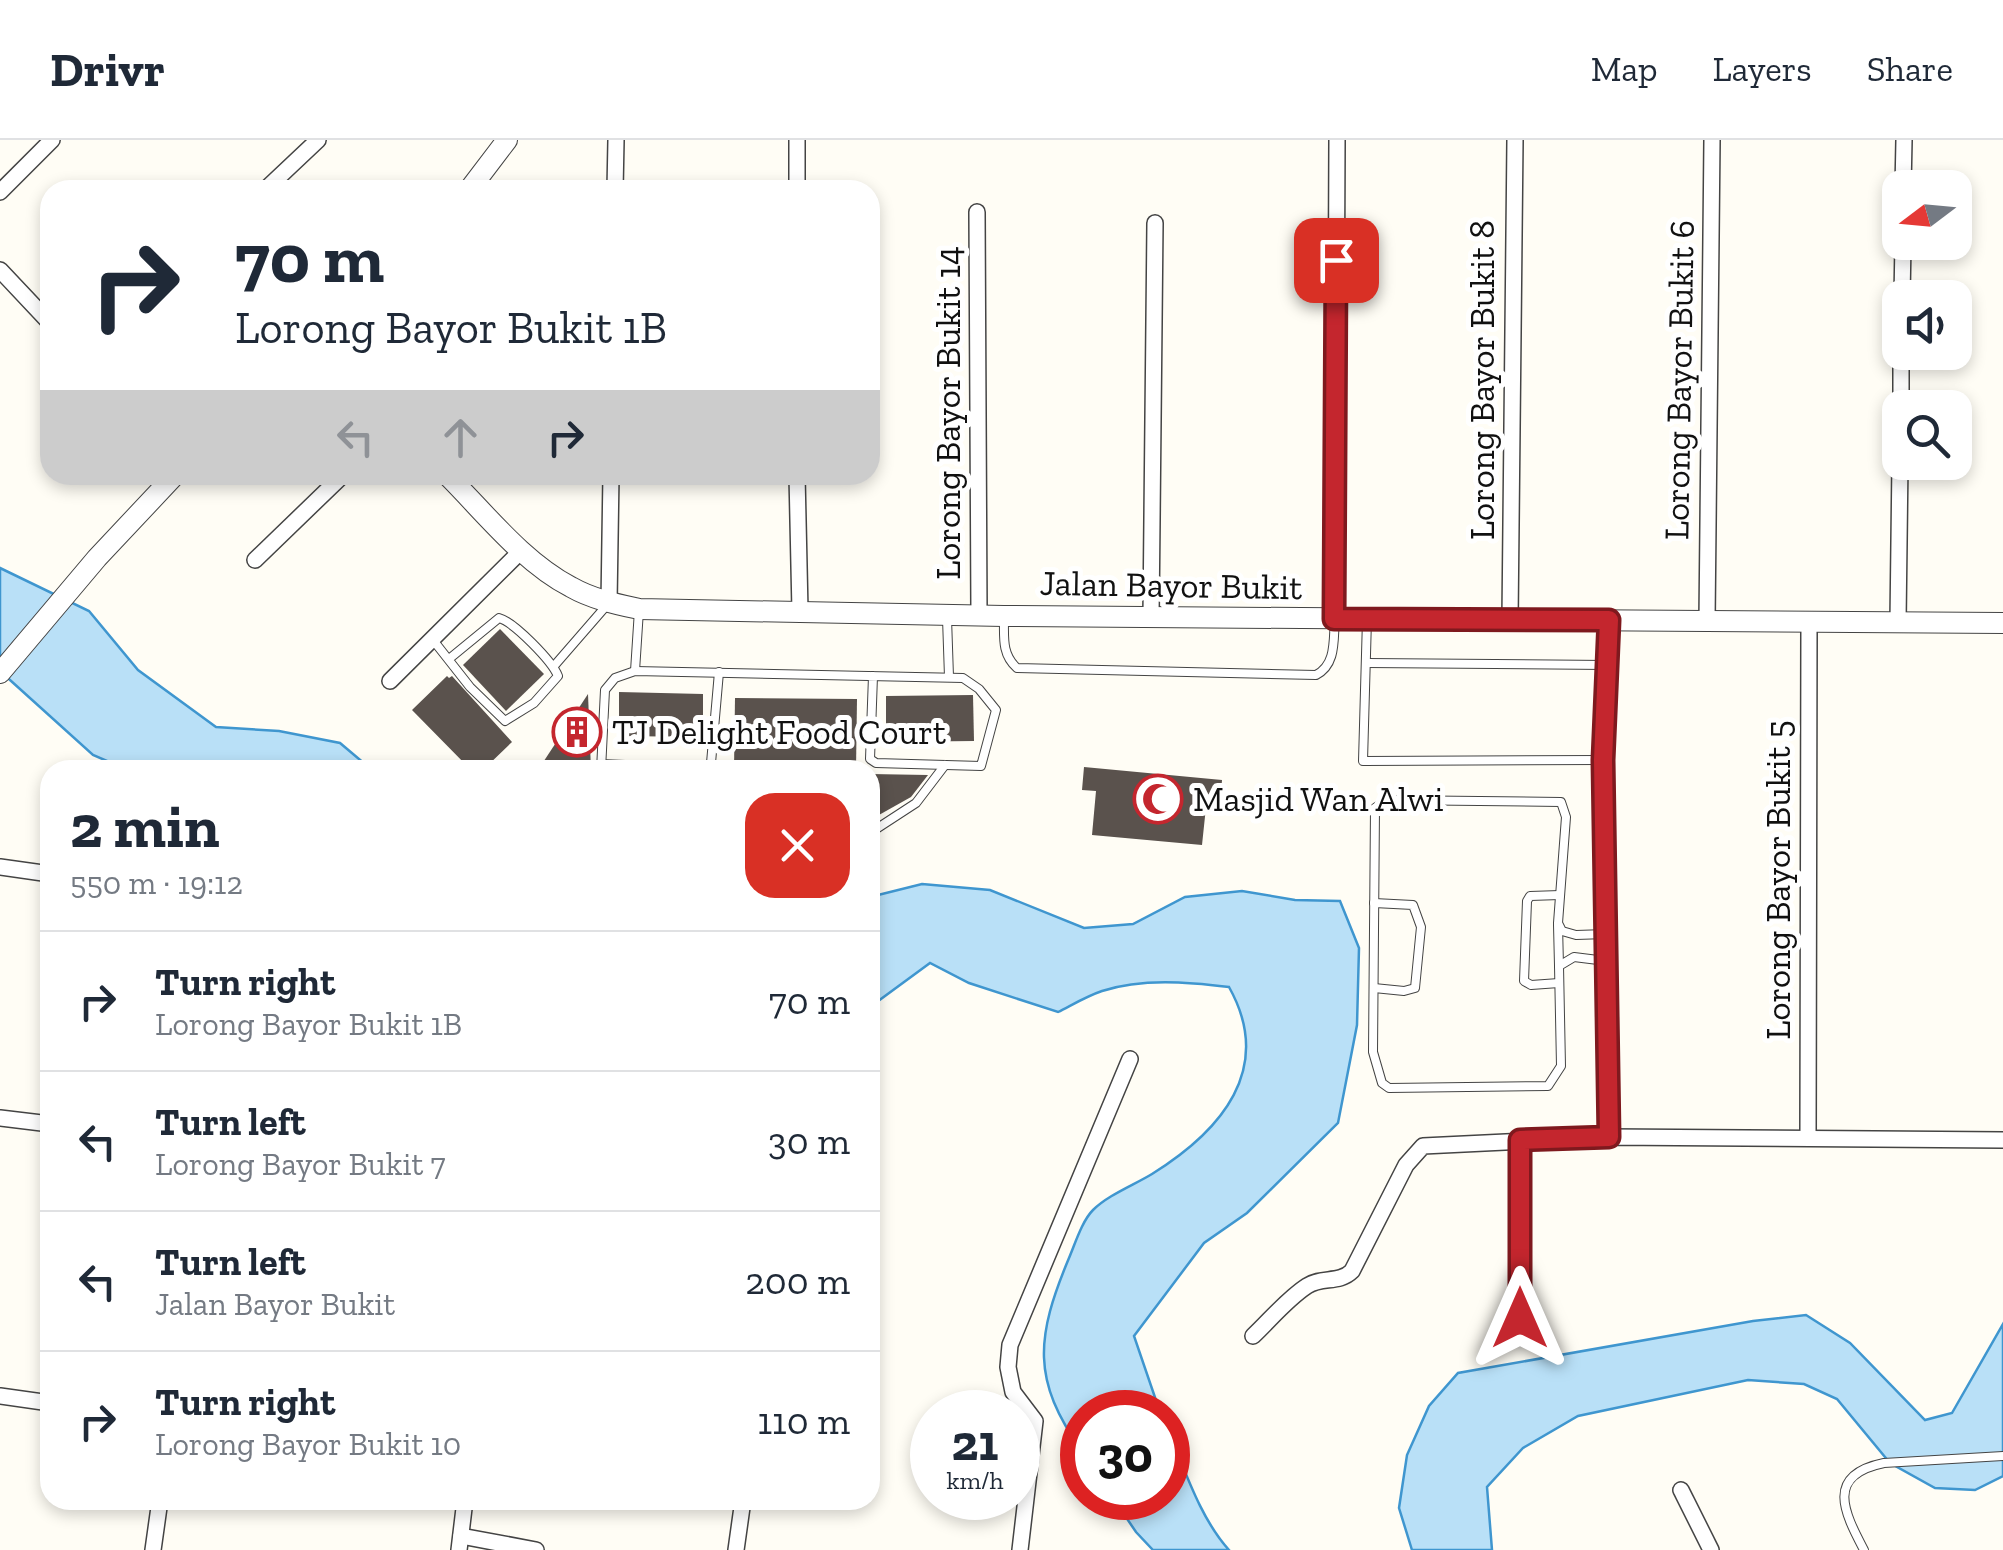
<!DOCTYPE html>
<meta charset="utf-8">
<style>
:root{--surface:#fff;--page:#f6f6f7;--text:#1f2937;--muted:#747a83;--line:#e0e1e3}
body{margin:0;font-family:"Zilla Slab",serif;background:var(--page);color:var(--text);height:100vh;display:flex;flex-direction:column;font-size:38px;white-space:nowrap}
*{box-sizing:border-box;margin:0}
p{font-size:32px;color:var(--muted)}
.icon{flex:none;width:55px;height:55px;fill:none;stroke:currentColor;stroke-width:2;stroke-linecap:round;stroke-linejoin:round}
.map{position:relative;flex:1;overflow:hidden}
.panel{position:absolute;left:40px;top:620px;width:840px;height:750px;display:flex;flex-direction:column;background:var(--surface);border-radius:30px;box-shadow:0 5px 15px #0003}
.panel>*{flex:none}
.banner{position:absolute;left:40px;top:40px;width:840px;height:305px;border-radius:30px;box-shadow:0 5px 15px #0003;background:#fff;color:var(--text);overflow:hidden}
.needle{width:65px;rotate:254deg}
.fabs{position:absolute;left:1882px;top:30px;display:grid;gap:20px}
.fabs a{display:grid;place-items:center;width:90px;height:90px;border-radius:20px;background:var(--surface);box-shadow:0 5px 15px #0003;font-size:50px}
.speed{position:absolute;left:910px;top:1250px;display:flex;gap:20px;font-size:50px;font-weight:700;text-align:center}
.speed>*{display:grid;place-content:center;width:130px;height:130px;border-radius:50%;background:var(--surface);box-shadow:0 5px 15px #0003;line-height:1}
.speed small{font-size:25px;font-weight:400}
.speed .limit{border:15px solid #d22;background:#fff;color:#111}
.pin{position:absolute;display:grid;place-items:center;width:85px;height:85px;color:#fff;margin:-42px;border-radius:20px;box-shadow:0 5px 15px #0006}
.me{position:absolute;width:110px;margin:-55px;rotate:0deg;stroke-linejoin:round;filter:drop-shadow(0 0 8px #0008)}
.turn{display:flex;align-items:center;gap:35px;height:210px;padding:0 30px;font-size:45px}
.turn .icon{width:130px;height:130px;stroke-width:2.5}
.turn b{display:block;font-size:70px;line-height:85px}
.lanes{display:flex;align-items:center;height:95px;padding:0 30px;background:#0003;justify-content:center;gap:50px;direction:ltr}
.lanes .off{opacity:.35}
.round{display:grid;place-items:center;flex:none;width:105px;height:105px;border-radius:30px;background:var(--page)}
.head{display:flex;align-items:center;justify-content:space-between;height:170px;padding:0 30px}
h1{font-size:60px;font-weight:800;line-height:75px}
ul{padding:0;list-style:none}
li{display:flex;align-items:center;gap:30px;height:140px;padding:0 30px;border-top:2px solid var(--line)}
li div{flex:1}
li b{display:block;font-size:38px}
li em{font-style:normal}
header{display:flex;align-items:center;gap:60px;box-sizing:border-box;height:140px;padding:0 50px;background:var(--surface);border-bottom:2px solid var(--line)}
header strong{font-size:48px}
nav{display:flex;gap:55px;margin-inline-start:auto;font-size:35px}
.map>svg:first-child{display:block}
.water{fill:#b9e0f7;stroke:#3f96cf;stroke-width:2.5}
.building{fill:#5a524d}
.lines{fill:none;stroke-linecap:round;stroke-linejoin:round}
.service-casing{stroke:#444;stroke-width:10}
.minor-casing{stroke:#444;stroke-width:18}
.tertiary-casing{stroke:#444;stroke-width:22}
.service{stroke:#fff;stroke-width:8}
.minor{stroke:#fff;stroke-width:15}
.tertiary{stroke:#fff;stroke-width:20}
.route-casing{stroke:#7f191e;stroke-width:25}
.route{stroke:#c4262e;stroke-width:18}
.labels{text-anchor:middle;stroke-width:10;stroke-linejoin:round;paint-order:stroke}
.street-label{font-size:35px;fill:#111;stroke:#fff}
.poi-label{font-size:35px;fill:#111;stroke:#fff;text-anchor:start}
</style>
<header>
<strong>Drivr</strong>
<nav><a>Map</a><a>Layers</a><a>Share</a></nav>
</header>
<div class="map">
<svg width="2003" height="1410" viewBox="0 0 2003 1410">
<rect width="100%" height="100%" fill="#fffdf5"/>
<g class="water">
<path d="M0,428L89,471L138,530L216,587L279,591L340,603L372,630H128L93,615L0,531Z"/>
<path d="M922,744L990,750L1084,788L1133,784L1185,757L1242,751L1295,760L1340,761L1359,808L1357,885L1338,983L1247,1073L1204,1103L1134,1196L1160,1272H1082V1311C1031,1240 1036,1197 1069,1118C1075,1104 1082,1081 1093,1070C1108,1055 1134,1045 1152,1034C1221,991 1275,929 1229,847C1188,842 1142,838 1102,851C1087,856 1072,865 1058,872L969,843L930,823L870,867V757Z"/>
<path d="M1806,1175L1850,1203L1925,1280L1952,1273L2003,1184V1336L1975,1350L1935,1348L1890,1323L1837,1259L1804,1244L1748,1240L1578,1276L1523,1308L1487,1347L1492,1410H1412L1399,1368L1407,1315L1429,1266L1458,1233L1753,1181Z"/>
<path d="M1168,1290C1185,1330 1200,1378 1229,1410H1153L1136,1392L1113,1358H1168Z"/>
</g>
<g class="building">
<path d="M500,489L544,534L506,571L463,525Z"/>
<path d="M447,536L449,538L452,536L512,602L483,630H471L412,570Z"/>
<path d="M619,552L703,554V597L619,596Z"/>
<path d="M588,554L591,630H538Z"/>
<path d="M973,555L974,601L886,602V556Z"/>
<path d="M735,558L857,559L856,630H734Z"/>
<path d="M1084,627L1222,640L1220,668L1206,667L1202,705L1092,695L1096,651L1082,650Z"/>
<path d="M870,634L928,635L911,657L870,680Z"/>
</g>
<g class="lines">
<g class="service-casing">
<g id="service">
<path d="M947,478L949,537"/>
<path d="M1367,479L1363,621L1602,620"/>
<path d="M1004,480C1004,498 1002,515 1017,528L1316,535C1337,524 1333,499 1335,479"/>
<path d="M433,500L470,547L505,581L534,563L558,536C552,521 514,482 499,478L449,519"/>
<path d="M1367,523L1607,525"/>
<path d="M554,526L607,465"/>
<path d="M635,531L639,470"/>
<path d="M600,624L700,628L711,623L719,532"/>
<path d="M601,630L605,550L615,538L635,531L963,538L979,549L996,570L981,626L876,623L870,619L873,536"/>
<path d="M870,693L916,663L945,625"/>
<path d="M1558,785L1559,826"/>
<path d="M1606,794L1576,795L1562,791L1558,783L1566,677L1561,662L1386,660L1375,668L1373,912L1382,943L1389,948L1548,946L1561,926L1559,826L1574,817L1606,821"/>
<path d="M1559,843L1531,845L1524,841L1527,761L1530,756L1560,755"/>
<path d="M1374,848L1404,851L1415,848L1421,787L1413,765L1374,763"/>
<path d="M1864,1410C1844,1372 1825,1335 1884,1323L2003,1316"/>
</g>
</g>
<g class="minor-casing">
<g id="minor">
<path d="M797,0V50"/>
<path d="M1903,48L1904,0"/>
<path d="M265,50L318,0"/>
<path d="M615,50L616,0"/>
<path d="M0,52L52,0"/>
<path d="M977,72L979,474"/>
<path d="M0,130L50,183"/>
<path d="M1902,158L1903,102"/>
<path d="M1901,268V212"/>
<path d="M797,335L800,471"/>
<path d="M255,420L343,335"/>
<path d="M609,463L611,335"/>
<path d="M1151,477L1155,83"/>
<path d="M1335,479L1337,0"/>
<path d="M1510,480L1515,0"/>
<path d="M1707,481L1712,0"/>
<path d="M1898,482L1900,322"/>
<path d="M390,541L522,410"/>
<path d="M0,727L50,734"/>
<path d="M0,978L50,984"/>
<path d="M1609,997L1603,620L1609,481"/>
<path d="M1808,998L1809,482"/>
<path d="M1520,1178V1000"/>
<path d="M1253,1196C1270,1180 1287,1159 1307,1146C1322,1136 1339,1144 1352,1131L1406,1025L1423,1006L1609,997L2003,1000"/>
<path d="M0,1256L50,1263"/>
<path d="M1681,1350L1711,1410"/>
<path d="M461,1396L536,1410"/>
<path d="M153,1410L160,1360"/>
<path d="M459,1410L465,1360"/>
<path d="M736,1410L743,1360"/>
<path d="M1020,1410L1035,1281L1013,1252L1008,1227L1010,1205L1130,919"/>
</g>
</g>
<g class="tertiary-casing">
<g id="tertiary">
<path d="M469,50L507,0"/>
<path d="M447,335C485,373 523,422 571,447C592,459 616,464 639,469L1004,476L2003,483"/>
<path d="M0,533L97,418L175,335"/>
</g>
</g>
<use href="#service" class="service"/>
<use href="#minor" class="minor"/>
<use href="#tertiary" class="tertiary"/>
</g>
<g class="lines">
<g class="route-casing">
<path id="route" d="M1336,120L1334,479L1609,480L1603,620L1609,997L1520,1000V1178"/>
</g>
<use href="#route" class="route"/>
</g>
<defs>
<g id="building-ring" transform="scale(2.5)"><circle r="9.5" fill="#fff" stroke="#c4262e" stroke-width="1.5"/><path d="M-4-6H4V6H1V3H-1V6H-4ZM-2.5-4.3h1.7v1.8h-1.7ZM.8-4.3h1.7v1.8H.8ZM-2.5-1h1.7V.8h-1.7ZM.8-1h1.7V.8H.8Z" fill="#c4262e"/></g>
<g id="mosque-ring" transform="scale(2.5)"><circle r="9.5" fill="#fff" stroke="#c4262e" stroke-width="1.5"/><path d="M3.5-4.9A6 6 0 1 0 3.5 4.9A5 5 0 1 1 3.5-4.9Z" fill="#c4262e"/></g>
</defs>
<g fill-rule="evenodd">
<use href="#building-ring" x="577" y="592"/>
<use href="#mosque-ring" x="1158" y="659"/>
</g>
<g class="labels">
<g class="street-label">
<text transform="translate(1482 240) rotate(-90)" y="12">Lorong Bayor Bukit 8</text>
<text transform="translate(1679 240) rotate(-89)" y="12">Lorong Bayor Bukit 6</text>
<text transform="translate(948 273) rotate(-90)" y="12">Lorong Bayor Bukit 14</text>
<text transform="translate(1171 445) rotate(1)" y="12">Jalan Bayor Bukit</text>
<text transform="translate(1778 740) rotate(-90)" y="12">Lorong Bayor Bukit 5</text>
</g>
<g class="poi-label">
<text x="612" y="604">TJ Delight Food Court</text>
<text x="1193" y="671">Masjid Wan Alwi</text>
</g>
</g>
</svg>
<div class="fabs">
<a><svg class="needle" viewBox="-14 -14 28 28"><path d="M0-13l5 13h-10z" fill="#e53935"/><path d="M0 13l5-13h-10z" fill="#747a83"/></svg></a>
<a><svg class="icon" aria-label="sound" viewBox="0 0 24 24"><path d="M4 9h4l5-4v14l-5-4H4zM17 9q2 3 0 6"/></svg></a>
<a><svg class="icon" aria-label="search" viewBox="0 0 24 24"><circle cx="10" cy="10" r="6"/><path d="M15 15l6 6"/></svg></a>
</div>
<div class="speed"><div>21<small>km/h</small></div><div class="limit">30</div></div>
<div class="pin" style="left:1336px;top:120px;background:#d93025"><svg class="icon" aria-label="arrive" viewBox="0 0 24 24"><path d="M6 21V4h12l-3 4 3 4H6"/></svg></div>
<svg class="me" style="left:1520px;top:1178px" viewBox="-20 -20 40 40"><path d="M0-17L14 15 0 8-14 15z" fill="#c4262e" stroke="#fff" stroke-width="4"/></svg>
<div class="banner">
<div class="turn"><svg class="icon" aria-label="right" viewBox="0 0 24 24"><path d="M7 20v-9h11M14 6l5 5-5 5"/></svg><div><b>70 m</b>Lorong Bayor Bukit 1B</div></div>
<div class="lanes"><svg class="icon off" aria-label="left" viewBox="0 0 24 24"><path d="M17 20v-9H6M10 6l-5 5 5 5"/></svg><svg class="icon off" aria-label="ahead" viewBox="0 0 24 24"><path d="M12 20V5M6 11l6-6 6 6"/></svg><svg class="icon" aria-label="right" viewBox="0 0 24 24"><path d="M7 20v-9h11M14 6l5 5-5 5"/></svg></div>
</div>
<section class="panel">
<div class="head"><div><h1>2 min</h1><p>550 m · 19:12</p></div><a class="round" style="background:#d93025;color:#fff"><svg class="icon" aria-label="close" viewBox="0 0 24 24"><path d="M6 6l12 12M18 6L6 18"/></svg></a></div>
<ul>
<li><svg class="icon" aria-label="right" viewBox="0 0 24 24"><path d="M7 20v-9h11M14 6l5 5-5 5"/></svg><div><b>Turn right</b><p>Lorong Bayor Bukit 1B</p></div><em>70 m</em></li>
<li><svg class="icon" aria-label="left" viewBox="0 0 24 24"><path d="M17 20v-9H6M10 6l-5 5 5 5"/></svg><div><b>Turn left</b><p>Lorong Bayor Bukit 7</p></div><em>30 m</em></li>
<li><svg class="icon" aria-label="left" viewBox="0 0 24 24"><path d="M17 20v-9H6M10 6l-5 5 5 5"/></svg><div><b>Turn left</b><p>Jalan Bayor Bukit</p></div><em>200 m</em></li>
<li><svg class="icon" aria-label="right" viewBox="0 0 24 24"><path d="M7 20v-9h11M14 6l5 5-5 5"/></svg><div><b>Turn right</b><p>Lorong Bayor Bukit 10</p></div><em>110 m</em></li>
</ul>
</section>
</div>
